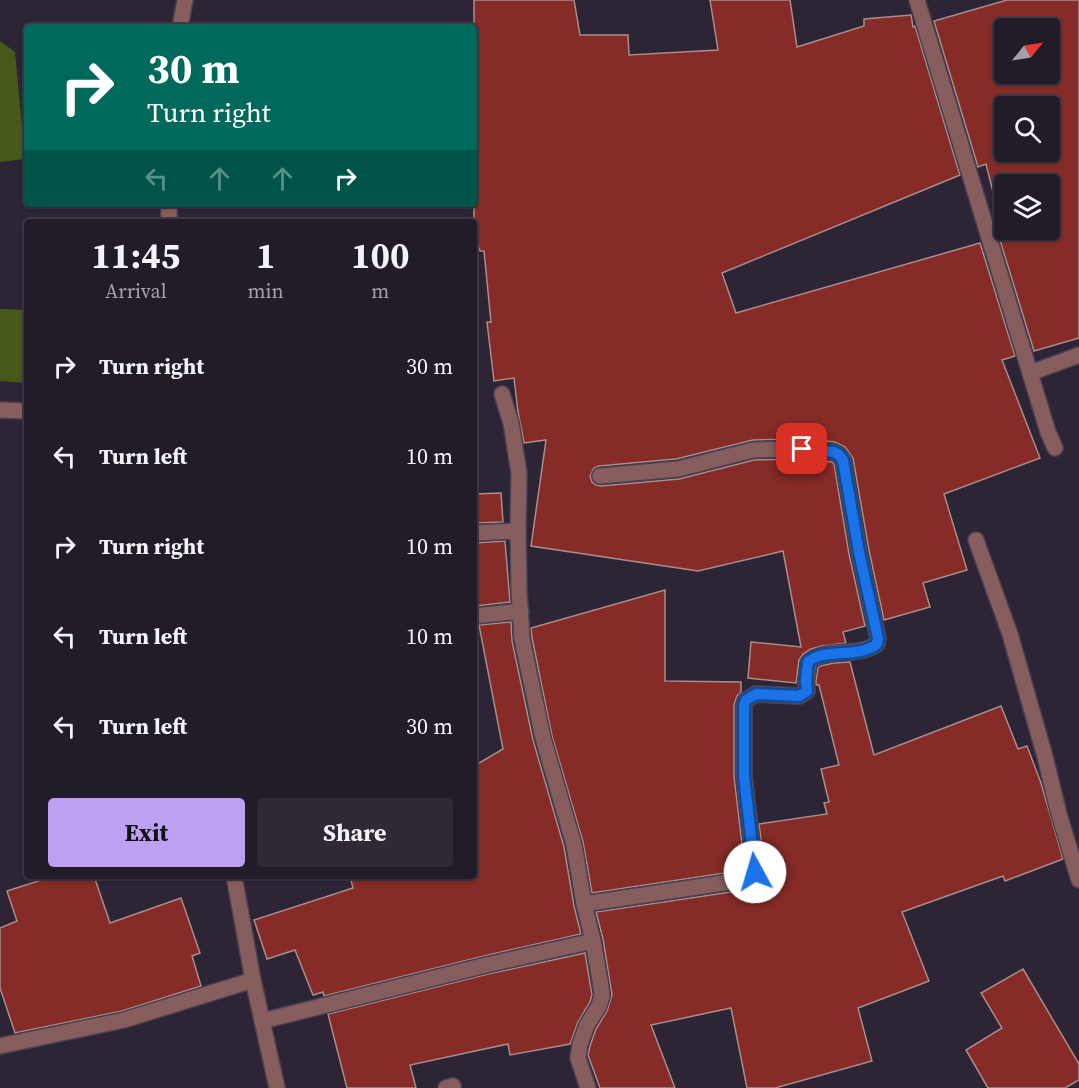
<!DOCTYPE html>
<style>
:root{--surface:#221c28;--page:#2e2934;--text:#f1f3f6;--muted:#a2a1a8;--line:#3f3a45;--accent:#bca0f2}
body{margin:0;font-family:"Source Serif 4",serif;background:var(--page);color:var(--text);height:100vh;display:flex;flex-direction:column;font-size:22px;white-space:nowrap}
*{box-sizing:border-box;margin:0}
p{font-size:20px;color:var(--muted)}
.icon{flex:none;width:33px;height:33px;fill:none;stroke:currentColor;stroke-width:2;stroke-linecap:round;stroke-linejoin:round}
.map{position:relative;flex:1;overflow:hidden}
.side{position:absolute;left:24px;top:219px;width:453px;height:660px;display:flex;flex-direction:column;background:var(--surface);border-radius:6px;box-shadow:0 2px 4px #0004,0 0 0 2px var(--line)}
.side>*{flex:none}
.banner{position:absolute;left:24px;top:24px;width:453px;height:183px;border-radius:6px;box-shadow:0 2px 4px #0004,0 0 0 2px var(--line);background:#00695c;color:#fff;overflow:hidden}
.needle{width:39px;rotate:60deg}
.buttons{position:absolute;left:994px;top:18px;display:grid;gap:12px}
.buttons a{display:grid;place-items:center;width:66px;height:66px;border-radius:6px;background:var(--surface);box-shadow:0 2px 4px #0004,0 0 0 2px var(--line);font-size:30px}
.pin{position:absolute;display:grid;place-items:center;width:51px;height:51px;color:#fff;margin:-26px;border-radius:12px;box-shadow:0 3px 9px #0006}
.me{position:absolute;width:66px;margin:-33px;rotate:354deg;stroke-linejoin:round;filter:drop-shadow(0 0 4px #0008)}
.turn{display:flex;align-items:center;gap:21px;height:126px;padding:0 24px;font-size:27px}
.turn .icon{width:78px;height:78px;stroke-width:2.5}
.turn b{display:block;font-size:42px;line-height:51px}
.lanes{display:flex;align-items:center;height:57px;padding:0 24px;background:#0003;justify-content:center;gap:30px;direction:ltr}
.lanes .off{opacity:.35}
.eta{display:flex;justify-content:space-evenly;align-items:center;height:102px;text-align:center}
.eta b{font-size:36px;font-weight:700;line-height:42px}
.cta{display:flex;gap:12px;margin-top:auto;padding:12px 24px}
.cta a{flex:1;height:69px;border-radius:6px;background:var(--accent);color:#111;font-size:24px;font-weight:700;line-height:69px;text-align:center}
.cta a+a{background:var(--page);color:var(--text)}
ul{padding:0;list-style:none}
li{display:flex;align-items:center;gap:18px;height:90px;padding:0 24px}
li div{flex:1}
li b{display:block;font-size:22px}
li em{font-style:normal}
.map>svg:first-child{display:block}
.green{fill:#455918}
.building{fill:#862b27;stroke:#a88e8a;stroke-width:1.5;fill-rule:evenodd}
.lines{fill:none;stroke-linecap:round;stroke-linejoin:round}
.minor-casing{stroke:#494151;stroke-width:18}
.minor{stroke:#885d5e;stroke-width:15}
.route-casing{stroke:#114b97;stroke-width:15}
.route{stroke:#1a73e8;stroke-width:10}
</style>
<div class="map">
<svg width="1079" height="1088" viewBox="0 0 1079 1088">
<rect width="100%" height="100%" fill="#2d2535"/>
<g class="green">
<path d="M0,41L15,52L25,159L0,162Z"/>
<path d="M0,309L27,310V383L0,381Z"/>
</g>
<g class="building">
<path d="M474,0H574L580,35H628L629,55L718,50L710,0H790L797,47L864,26V19L911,15L913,27L915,26L960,175L722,273L736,313L980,243L1015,356L1002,360L1040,458L944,494L967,570L923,583L930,607L884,620L869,550L853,458L845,447L835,442L802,439L753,440L676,459L599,466L594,468L590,476L592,482L596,485L601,486L679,479L754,460L802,459L832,462L834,464L849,554L865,626L843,632L846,643L822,646L811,649L803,654L799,660L796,683L748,678L751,642L801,647L783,551L698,571L531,546L546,440L524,443L518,412L514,378L494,381L487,322H491L484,251H480L479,248H474Z"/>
<path d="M1007,0H1079V338L1034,351L999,237L1004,236L986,164L978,167L934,21ZM1005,28H1050V74H1005ZM1005,106H1050V152H1005ZM1005,184H1050V230H1005Z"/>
<path d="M501,493L503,522L474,523V494Z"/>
<path d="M505,541L510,602L476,606L474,597V543Z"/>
<path d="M665,590V681L741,682V692L737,696L734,705V776L745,870L592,893L583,842L552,736L532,638L531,628Z"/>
<path d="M511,622L512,641L533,740L564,847L574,906L581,934L484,956L324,996L323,992L313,995L295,950L267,959L254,920L353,888L350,876H474V766L503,749L479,625Z"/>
<path d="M850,662L874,755L1001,706L1018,749L1027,746L1041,783L1063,859L1005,881L1003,876L902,912L929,981L858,1008L872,1061L775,1088H747L731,1008L651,1025L675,1088H600L588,1055L590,1046L596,1029L607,1011L612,995L603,939L596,912L751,889L761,883L765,871L759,824L827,814L824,803L829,802L821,769L839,765L819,685H816V681L818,668L820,666L834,663Z"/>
<path d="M54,876H94L110,923L181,898L200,953L192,956L201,986L122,1011L15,1033L0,988V928L17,921L7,891Z"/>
<path d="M585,953L592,995L590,1002L578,1022L570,1044L510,1055L508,1044L410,1065L416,1088H347L328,1014L488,974Z"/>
<path d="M1023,969L1079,1064V1080L1065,1088H988L966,1050L1002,1028L981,993Z"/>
</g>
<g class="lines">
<g class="minor-casing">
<g id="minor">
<path d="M917,0L1030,373L1048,432L1055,448"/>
<path d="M180,27L185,0"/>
<path d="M169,222V204"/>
<path d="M1030,373L1079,355"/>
<path d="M0,410L27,411"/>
<path d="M518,531L519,590L522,639L543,738L574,845L584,904L593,941L600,980L602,996L599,1006L587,1025L580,1044L578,1058L588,1088"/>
<path d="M474,533L518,531L519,473L511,423L502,394"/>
<path d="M976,540L1010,634L1044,753L1059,814L1079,880"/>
<path d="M474,616L521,611"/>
<path d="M234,876L253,980L277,1088"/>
<path d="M584,904L750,879L754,877L755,872L744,776V705L746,700L756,694L799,696L807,691L806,681L809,662C827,647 857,658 877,644L878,638L859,552L843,460L838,454L834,452L802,449L753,450L678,469L600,476"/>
<path d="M262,1021L486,965L593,941"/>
<path d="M0,1046L124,1020L253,980"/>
<path d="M446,1088L453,1086"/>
</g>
</g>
<use href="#minor" class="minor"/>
</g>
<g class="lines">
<g class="route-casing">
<path id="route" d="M755,872L744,776V705L746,700L756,694L799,696L807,691L806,681L808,662C827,647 857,659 877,644L878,638L859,552L843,460L838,454L834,452L802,449"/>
</g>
<use href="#route" class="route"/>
</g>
</svg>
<div class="buttons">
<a><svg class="needle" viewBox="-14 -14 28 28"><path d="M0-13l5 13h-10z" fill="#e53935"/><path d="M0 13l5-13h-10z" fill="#a2a1a8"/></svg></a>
<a><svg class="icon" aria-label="search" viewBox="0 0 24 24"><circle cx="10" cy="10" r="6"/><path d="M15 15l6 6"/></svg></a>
<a><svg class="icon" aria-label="layers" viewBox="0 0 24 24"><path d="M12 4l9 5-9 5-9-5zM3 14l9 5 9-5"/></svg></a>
</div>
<div class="pin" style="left:802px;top:449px;background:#d93025"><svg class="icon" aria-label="arrive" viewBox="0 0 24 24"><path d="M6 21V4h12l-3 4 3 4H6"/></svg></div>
<svg class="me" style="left:755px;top:872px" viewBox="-20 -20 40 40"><circle r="19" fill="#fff"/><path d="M0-13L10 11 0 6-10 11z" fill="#1a73e8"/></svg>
<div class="banner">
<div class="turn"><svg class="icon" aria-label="right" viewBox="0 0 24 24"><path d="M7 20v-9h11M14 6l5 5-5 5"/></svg><div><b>30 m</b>Turn right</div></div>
<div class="lanes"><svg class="icon off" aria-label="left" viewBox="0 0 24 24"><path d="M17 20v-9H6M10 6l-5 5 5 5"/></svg><svg class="icon off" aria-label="ahead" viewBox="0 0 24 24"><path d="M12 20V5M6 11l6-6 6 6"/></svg><svg class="icon off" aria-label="ahead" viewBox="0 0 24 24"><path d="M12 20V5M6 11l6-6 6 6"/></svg><svg class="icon" aria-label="right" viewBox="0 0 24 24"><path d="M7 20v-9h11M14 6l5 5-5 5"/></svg></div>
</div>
<section class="side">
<div class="eta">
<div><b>11:45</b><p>Arrival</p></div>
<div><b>1</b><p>min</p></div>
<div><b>100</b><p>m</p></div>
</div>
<ul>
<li><svg class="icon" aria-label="right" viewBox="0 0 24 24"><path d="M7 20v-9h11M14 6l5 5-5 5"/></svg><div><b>Turn right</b></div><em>30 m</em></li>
<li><svg class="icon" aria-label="left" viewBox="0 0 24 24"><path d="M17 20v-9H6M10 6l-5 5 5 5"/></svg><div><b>Turn left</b></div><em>10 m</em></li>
<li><svg class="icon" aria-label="right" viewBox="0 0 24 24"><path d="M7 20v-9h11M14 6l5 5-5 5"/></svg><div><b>Turn right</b></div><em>10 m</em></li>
<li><svg class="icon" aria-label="left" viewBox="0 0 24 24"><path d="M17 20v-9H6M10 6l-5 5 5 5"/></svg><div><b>Turn left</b></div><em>10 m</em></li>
<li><svg class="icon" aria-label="left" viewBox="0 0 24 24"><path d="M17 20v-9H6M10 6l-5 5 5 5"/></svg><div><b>Turn left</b></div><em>30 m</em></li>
</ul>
<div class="cta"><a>Exit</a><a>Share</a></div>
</section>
</div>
